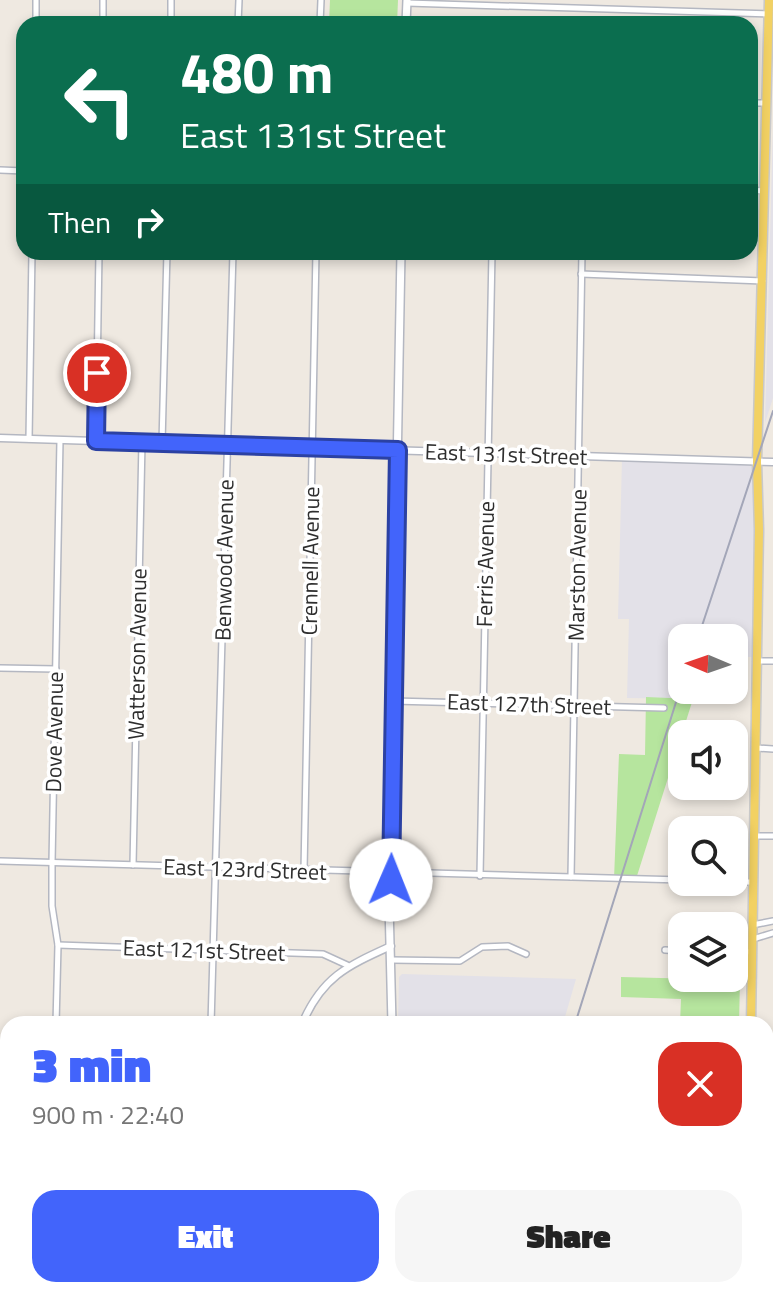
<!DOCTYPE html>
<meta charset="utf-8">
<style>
:root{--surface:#fff;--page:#f6f6f6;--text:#222;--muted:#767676;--accent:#4264fb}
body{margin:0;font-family:"Titillium Web",sans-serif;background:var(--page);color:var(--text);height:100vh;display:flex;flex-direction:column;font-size:30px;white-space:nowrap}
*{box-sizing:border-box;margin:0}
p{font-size:26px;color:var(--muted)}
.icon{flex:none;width:44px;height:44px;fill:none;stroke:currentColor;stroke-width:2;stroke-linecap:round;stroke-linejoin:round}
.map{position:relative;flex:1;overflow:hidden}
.details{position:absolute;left:0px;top:1016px;width:774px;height:282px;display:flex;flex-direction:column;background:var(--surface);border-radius:24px 24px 0 0;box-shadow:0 4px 12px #0003}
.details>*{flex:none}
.hud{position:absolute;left:16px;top:16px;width:742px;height:244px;border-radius:24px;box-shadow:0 4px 12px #0003;background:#0b6e4f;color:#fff;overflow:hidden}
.needle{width:52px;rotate:272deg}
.tools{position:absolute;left:668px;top:624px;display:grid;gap:16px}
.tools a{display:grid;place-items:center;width:80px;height:80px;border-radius:16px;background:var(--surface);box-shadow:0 4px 12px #0003;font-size:40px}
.pin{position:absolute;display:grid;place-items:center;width:68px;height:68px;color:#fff;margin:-34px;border:4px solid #fff;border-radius:50%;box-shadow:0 2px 8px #0007}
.me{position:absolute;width:88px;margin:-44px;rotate:1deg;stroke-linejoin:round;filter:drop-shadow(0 0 6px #0008)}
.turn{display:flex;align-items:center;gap:28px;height:168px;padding:0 32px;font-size:36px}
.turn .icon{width:104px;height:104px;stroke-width:2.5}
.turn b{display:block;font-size:56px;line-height:68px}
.then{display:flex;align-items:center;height:76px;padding:0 32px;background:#0003;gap:16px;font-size:30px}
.round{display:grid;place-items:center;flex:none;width:84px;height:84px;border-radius:24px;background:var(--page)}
.overview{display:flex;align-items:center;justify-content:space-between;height:136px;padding:0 32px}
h1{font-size:48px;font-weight:800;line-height:60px;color:var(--accent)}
.action{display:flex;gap:16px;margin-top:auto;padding:16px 32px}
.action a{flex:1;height:92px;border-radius:24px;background:var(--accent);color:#fff;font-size:32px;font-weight:800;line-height:92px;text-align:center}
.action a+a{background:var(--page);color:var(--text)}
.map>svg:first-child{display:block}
.industrial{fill:#e3e1e8}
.education{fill:#f0e6d1}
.green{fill:#b6e59e}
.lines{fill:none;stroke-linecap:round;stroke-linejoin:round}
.minor-casing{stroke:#b4b7c1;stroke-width:8}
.tertiary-casing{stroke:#b4b7c1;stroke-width:9}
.secondary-casing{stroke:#b4b7c1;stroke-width:10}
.primary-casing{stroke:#c9c9c9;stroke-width:11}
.minor{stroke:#fff;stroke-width:5}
.tertiary{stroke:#fff;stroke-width:6}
.secondary{stroke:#fff;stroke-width:7}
.primary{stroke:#f2d163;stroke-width:8}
.rail{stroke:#a3a6b8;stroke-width:2}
.route-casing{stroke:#2b41a3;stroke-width:20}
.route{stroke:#4264fb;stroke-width:14}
.labels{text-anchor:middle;stroke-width:7;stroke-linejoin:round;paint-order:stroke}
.street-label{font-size:22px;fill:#2e2e2e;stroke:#fff}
</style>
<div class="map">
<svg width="773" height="1297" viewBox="0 0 773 1297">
<rect width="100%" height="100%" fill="#efe9e1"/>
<g class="industrial">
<path d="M773,125V398L765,423Z"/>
<path d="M622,458L757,462V657H734V638H682V690H696L693,699L627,698L629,619H618Z"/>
<path d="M402,974L576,979L563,1024H398L399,977Z"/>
<path d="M391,1290H484L482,1297H391Z"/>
<path d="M493,1290H610V1297H491Z"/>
</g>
<rect class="education" x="766" y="1032" width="7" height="85"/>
<g class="green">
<path d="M330,0H398L397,24H329Z"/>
<path d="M646,697L693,699L636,879H614L619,754L645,755Z"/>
<path d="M621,977L740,980L739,1024H680L681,999L621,997Z"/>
</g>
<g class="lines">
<g class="minor-casing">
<g id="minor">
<path d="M407,3L769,14"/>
<path d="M36,24V0"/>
<path d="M103,24V0"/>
<path d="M171,24V0"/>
<path d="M238,24L239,0"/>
<path d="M320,24L321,0"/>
<path d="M750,103H766"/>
<path d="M0,170L24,171"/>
<path d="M750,190L764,191"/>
<path d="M581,274L763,281"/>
<path d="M29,439L32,252"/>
<path d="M96,441L99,252"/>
<path d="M162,443L167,252"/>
<path d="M758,661H773"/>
<path d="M0,668L56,669"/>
<path d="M393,701L664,708"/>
<path d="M756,748L773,749"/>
<path d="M754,836H773"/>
<path d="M0,861L682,880"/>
<path d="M133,865L142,442"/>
<path d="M304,871L316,252"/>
<path d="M480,876L492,252"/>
<path d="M571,877L582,252"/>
<path d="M734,882H752"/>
<path d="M752,925L773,921"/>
<path d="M753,939L773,933"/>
<path d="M58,945L323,954L347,965"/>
<path d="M665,950L682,951"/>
<path d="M734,951L751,952"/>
<path d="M392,960L460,961L482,947L508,946L526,954"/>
<path d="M56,1024L58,945L52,906V863L60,440"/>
<path d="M211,1024L233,252"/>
<path d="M0,1046H8"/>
<path d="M766,1127H773"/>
<path d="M47,1297V1290"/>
<path d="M125,1297V1290"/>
<path d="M204,1297V1290"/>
<path d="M610,1297V1290"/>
</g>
</g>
<g class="tertiary-casing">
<g id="tertiary">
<path d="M0,438L773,462"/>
<path d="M302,1024C322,977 347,966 391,946"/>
<path d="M284,1297L287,1290"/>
<path d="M292,1297V1290"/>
</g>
</g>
<g class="secondary-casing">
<g id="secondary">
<path d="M406,24L407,0"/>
<path d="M392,1024L389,904L401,252"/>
<path d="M386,1297V1290"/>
</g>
</g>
<g class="primary-casing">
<g id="primary">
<path d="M751,1024L759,530L757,462L769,0"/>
<path d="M749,1297V1290"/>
</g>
</g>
<use href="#minor" class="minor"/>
<use href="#tertiary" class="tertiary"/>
<use href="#secondary" class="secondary"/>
<use href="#primary" class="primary"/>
<g class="rail">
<path d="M698,638L773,411"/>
<path d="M575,1024L682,683"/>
<path d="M491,1297L493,1290"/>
</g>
</g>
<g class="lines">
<g class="route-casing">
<path id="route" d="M97,373L96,441L398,450L391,880"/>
</g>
<use href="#route" class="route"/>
</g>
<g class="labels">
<g class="street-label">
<text transform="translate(506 454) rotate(2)" y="8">East 131st Street</text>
<text transform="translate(224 560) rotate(-89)" y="8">Benwood Avenue</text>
<text transform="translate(310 561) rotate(-89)" y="8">Crennell Avenue</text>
<text transform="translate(485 564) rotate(-89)" y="8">Ferris Avenue</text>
<text transform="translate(577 565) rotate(-89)" y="8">Marston Avenue</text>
<text transform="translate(137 654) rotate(-89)" y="8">Watterson Avenue</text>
<text transform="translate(529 704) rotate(2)" y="8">East 127th Street</text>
<text transform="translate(54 732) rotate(-89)" y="8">Dove Avenue</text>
<text transform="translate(245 869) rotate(2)" y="8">East 123rd Street</text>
<text transform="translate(204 950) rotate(2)" y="8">East 121st Street</text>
</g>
</g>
</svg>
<div class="tools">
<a><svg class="needle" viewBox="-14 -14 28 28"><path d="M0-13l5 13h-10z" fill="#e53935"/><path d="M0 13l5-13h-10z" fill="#767676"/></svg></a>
<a><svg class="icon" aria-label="sound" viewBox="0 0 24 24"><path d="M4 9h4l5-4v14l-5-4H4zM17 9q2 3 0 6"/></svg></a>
<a><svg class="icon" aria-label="search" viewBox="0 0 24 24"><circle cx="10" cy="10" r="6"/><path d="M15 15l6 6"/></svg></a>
<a><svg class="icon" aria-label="layers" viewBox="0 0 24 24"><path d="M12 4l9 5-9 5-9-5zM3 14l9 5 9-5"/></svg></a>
</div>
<div class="pin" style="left:97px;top:373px;background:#d93025"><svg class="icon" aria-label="arrive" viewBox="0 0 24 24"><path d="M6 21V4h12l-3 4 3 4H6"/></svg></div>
<svg class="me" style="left:391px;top:880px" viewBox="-20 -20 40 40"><circle r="19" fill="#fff"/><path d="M0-13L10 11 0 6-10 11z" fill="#4264fb"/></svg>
<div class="hud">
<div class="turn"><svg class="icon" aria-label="left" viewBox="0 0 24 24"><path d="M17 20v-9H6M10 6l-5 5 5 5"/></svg><div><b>480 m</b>East 131st Street</div></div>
<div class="then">Then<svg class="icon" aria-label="right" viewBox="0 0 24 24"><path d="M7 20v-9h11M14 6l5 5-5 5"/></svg></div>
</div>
<section class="details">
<div class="overview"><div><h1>3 min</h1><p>900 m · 22:40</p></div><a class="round" style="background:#d93025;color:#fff"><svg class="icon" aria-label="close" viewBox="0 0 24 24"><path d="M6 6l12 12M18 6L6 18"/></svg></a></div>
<div class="action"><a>Exit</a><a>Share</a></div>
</section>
</div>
